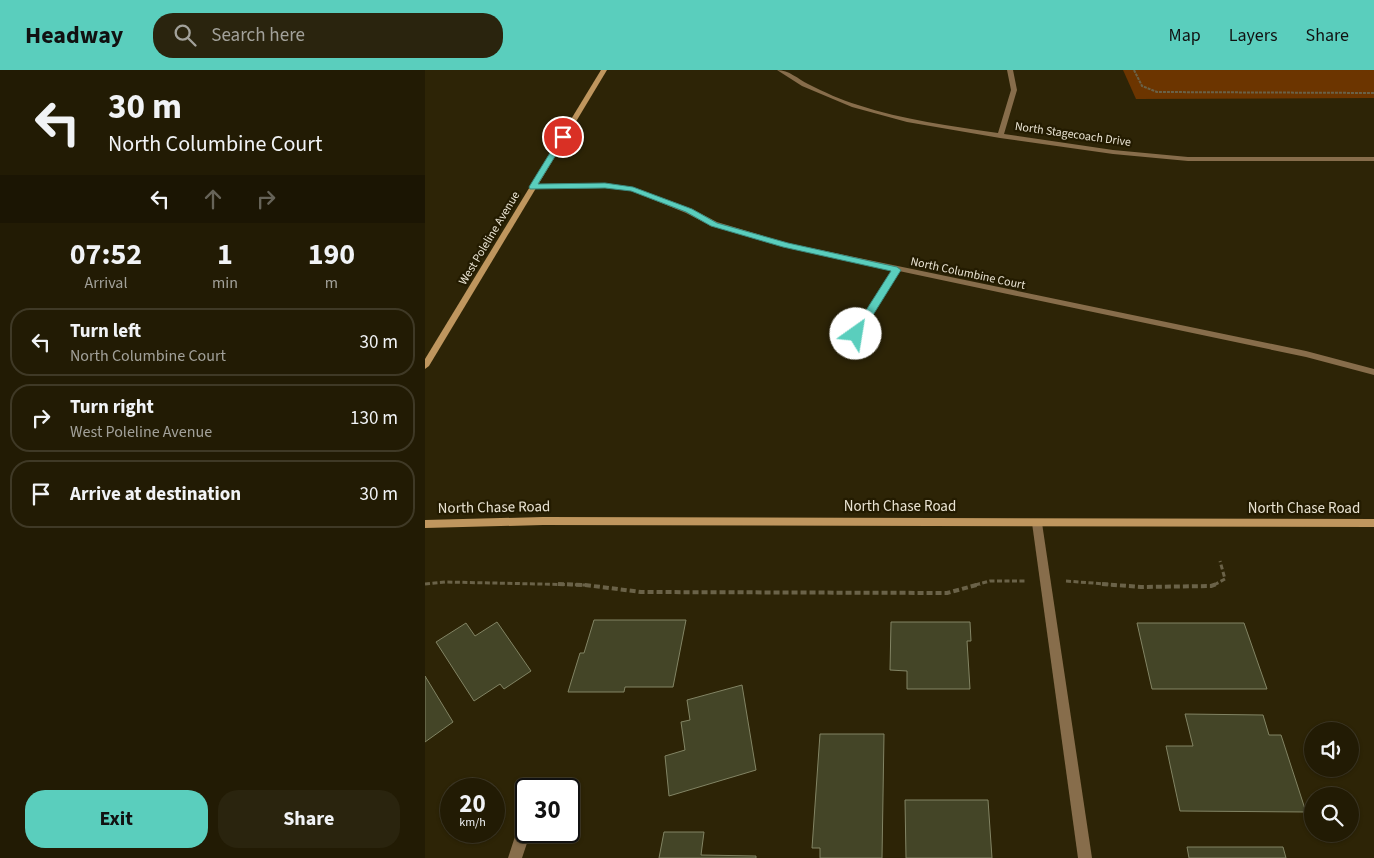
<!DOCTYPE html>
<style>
:root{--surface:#221b04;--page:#2a240e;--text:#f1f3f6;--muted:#a2a19a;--line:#3f3926;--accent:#5acebd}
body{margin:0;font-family:"Source Sans 3",sans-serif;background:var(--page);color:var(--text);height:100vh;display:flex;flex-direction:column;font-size:19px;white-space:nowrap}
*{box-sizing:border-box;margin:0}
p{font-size:16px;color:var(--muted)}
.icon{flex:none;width:28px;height:28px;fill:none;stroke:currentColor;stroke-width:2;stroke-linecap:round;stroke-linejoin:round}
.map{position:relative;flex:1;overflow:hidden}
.details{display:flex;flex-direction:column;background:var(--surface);width:425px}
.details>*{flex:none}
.banner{background:#221b04;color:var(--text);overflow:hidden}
.tools{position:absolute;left:879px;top:652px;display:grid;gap:10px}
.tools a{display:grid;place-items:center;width:55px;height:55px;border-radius:50%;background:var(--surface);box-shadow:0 1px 4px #0004,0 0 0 1px var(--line);font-size:25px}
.speed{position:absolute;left:15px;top:708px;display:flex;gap:10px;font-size:25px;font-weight:700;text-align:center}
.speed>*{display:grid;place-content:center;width:65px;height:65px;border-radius:50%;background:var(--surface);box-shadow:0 1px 4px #0004,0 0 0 1px var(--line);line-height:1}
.speed small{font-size:12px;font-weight:400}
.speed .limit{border:2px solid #111;border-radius:8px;background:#fff;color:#111}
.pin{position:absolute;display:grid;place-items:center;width:42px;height:42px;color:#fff;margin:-21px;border:2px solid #fff;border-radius:50%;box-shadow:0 1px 5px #0007}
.me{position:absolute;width:55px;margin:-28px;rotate:32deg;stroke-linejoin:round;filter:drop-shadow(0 0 4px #0008)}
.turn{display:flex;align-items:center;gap:18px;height:105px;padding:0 25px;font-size:22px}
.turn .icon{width:65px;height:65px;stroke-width:2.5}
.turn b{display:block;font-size:35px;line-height:42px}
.lanes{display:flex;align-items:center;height:48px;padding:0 25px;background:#0003;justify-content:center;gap:25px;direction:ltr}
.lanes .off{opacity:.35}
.eta{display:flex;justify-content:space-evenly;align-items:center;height:85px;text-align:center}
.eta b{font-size:30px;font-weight:700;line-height:35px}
.cta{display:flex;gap:10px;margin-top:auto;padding:10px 25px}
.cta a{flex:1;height:58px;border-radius:20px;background:var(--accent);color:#111;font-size:20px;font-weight:700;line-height:58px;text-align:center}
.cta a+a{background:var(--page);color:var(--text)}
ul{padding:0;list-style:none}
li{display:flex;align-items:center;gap:15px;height:68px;margin:0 10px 8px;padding:0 15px;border:2px solid var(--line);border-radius:20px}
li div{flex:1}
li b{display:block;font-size:19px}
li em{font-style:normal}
header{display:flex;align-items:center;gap:30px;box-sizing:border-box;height:70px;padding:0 25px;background:var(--accent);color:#111}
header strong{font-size:24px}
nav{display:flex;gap:28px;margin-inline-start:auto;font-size:18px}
.search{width:350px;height:45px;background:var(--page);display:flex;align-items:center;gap:12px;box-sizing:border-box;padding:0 18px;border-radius:20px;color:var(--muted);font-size:19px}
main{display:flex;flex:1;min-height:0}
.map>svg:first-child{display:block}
.green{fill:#6c3500}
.building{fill:#444527;stroke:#828464}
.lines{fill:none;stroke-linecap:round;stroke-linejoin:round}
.path-far2{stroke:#6a6248;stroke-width:2;stroke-dasharray:3 1;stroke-linecap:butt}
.path-far1{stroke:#6a6248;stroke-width:3;stroke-dasharray:5 2.5;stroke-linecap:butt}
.path{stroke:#6a6248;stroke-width:4;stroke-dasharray:6 3;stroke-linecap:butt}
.street{fill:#876d4b;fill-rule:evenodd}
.secondary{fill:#bf965e;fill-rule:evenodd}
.route{fill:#5acebd;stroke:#3a867b}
.labels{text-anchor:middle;stroke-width:4.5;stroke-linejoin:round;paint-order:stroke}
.far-street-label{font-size:12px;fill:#e9e3d2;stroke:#231b00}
.street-label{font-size:15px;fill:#e9e3d2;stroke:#231b00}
</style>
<header>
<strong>Headway</strong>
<div class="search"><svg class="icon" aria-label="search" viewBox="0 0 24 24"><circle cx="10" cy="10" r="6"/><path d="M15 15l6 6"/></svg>Search here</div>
<nav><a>Map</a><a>Layers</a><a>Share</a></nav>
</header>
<main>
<section class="details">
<div class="banner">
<div class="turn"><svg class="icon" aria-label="left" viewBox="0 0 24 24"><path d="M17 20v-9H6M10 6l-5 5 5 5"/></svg><div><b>30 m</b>North Columbine Court</div></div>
<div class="lanes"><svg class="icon" aria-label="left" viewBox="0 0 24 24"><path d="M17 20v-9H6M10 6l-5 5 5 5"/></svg><svg class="icon off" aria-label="ahead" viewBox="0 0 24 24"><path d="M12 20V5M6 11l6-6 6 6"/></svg><svg class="icon off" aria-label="right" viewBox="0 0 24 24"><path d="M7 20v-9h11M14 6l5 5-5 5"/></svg></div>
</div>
<div class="eta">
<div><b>07:52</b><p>Arrival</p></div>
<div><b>1</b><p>min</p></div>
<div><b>190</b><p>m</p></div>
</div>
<ul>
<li><svg class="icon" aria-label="left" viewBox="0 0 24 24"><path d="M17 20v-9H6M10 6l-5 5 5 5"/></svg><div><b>Turn left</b><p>North Columbine Court</p></div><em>30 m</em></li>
<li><svg class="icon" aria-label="right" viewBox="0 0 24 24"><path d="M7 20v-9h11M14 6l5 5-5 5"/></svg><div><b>Turn right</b><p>West Poleline Avenue</p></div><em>130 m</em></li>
<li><svg class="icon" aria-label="arrive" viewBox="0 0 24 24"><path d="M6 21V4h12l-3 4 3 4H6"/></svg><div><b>Arrive at destination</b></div><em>30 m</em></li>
</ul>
<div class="cta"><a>Exit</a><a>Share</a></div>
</section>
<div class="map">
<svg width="949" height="788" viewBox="0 0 949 788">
<rect width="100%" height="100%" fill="#2d2406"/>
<path class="green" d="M698,0H949V28L711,29Z"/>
<g class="building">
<path d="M169,550H261L248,617H200L199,622H143L155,583H159Z"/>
<path d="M72,552L106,601L79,619L75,614L49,631L11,572L41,553L50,566Z"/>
<path d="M466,552H545L546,571H542L545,619H482V601L465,600Z"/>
<path d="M712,553H819L842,619H727Z"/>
<path d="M0,606L28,652L0,672Z"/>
<path d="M317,615L331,700L244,726L240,686L260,680L256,652L265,650L262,630Z"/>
<path d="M760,644L838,645L844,665H856L881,742L755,741L741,676H768Z"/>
<path d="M395,664H459L457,788H395V778H387Z"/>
<path d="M480,730H563L567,788H481Z"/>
<path d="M239,762H279L276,785L331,786V788H234Z"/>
<path d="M762,777H858L861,788H764Z"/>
</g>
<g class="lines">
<path class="path-far2" d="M709,0L717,16L732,22L949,23"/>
<g class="path-far1">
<path d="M641,511L693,515"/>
<path d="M0,514L20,512L161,515"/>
<path d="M550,515L565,511H600"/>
<path d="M789,515L800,509L795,491"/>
</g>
<g class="path">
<path d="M133,514L160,515L216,522L522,523L555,514"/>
<path d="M677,514L716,517L786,516L792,514"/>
</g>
<g class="street">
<path d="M352,0C364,0 373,9 383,14C399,22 416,30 433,35C478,50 526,56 573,63L586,20L582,0H588L592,20L579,64L688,80L763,87H949V91H763L688,84L575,68L482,52L427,37L377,16Z"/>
<path d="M181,114L210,118L267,139L292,152L362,173L881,281L949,299V305L881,287L474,201L435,264L431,267L427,264L467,200L361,177L286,156L261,143L207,121L181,118L108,119L105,117L108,115Z"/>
<path d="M612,449L616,450L617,453L667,788H653L607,453L608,450Z"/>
<path d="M101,746V761H106L97,788H83L96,748Z"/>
</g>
<g class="secondary">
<path d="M176,0H182L4,296L0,299V289Z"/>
<path d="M118,447L949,449V457L118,455L0,458V450Z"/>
</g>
</g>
<path class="route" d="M136,65L142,67L113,114L180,113L208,117L267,139L292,153L363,173L472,197L476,200L435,266H428L426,264L466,201L358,177L286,156L261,142L206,121L180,118L105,119L104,117Z"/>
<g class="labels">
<g class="far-street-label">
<text transform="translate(648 64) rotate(8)" y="4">North Stagecoach Drive</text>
<text transform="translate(64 168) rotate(-59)" y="4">West Poleline Avenue</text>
<text transform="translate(543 203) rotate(12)" y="4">North Columbine Court</text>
</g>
<g class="street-label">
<text x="475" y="441">North Chase Road</text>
<text transform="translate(69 437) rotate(-1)" y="5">North Chase Road</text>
<text x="879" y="443">North Chase Road</text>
</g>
</g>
</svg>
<div class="tools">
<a><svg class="icon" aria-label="sound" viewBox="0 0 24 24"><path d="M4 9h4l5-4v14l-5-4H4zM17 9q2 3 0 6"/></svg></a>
<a><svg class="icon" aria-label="search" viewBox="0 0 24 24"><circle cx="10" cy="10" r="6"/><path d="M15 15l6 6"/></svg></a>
</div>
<div class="speed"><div>20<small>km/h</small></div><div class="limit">30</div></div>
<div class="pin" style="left:138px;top:67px;background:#d93025"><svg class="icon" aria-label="arrive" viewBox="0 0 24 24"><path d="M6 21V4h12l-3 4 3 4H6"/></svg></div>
<svg class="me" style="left:431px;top:264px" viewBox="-20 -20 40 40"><circle r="19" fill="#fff"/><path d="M0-13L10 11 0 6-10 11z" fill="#5acebd"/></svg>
</div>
</main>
